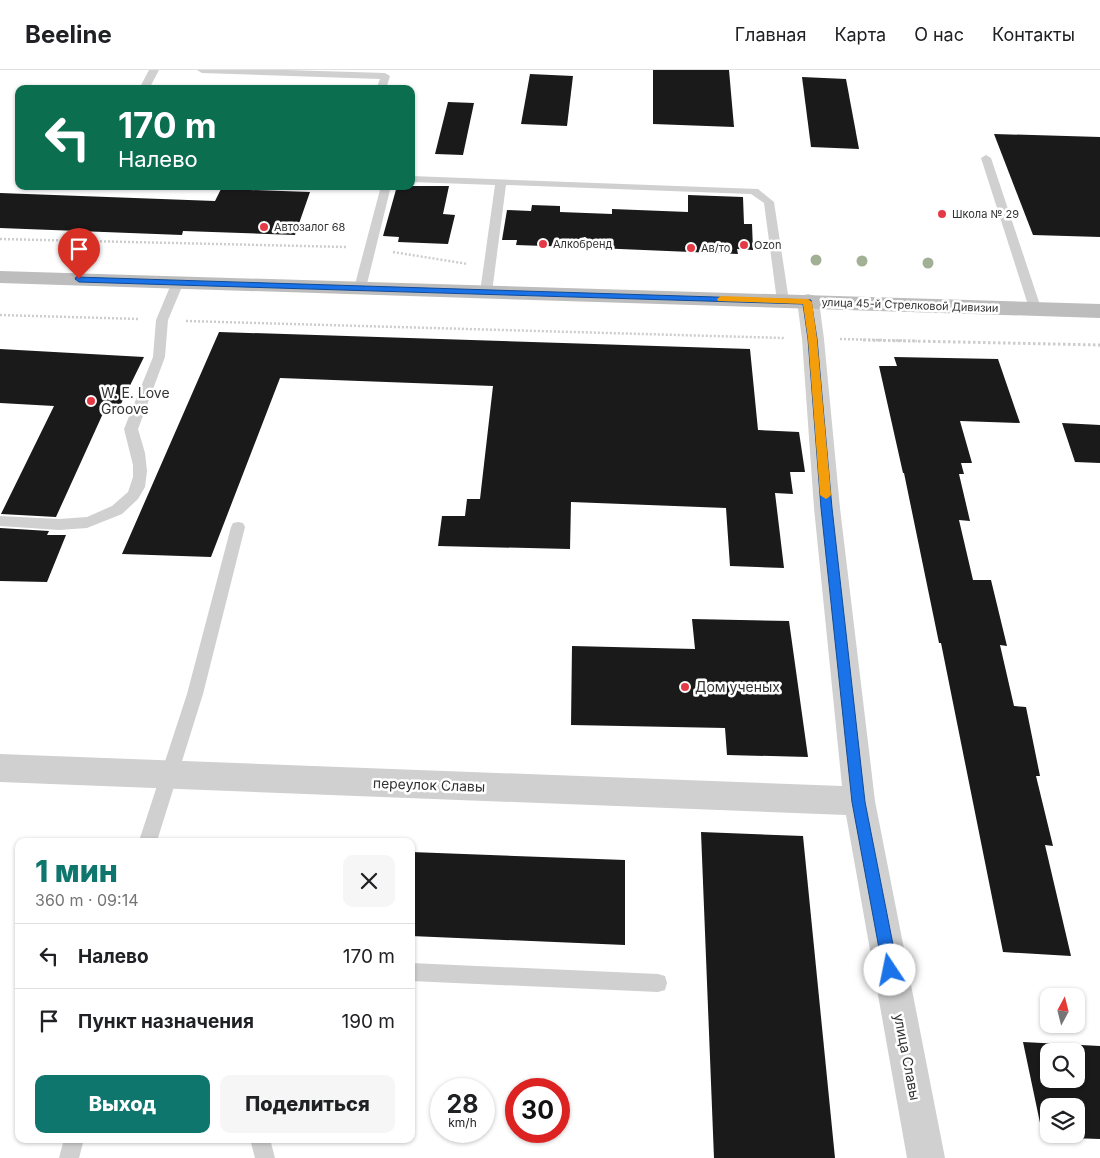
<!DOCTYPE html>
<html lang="ru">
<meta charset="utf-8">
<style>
:root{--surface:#fff;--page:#f6f6f6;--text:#202124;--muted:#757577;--line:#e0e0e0;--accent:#0f766e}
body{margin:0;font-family:Inter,sans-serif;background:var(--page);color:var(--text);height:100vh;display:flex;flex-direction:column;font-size:19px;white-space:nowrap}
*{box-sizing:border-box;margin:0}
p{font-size:16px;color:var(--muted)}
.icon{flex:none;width:28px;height:28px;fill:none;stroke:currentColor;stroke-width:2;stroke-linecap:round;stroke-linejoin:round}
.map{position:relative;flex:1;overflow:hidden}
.drawer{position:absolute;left:15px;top:768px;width:400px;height:305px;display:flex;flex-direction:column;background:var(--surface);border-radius:10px;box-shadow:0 1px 4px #0004}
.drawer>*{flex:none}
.top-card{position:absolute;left:15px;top:15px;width:400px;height:105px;border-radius:10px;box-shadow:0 1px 4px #0004;background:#0b6e4f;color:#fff;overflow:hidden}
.needle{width:32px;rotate:7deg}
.tools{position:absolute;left:1040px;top:918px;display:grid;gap:10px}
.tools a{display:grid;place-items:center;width:45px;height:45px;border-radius:10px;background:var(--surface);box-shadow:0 1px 4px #0004;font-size:25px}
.speed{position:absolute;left:430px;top:1008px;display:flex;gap:10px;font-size:25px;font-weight:700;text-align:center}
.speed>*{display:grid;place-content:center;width:65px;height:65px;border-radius:50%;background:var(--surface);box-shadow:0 1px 4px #0004;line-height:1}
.speed small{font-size:12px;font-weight:400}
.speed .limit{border:8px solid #d22;background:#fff;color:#111}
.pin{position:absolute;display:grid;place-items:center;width:42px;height:42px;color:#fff;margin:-51px -21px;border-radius:50% 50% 50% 0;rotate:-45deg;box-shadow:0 0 5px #0007}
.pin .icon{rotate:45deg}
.me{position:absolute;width:55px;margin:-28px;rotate:349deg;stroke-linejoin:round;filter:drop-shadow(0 0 4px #0008)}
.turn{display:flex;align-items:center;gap:18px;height:105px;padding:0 20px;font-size:22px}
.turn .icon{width:65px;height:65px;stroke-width:2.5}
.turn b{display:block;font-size:35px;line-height:42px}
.round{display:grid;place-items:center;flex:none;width:52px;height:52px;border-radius:10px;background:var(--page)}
.overview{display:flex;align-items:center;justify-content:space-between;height:85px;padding:0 20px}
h1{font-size:30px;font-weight:800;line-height:38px;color:var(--accent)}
.primary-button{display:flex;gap:10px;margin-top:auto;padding:10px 20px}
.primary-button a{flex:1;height:58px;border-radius:10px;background:var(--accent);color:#fff;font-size:20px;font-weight:800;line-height:58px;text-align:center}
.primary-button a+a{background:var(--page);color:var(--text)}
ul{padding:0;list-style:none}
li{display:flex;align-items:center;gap:15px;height:65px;padding:0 20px;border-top:1px solid var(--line)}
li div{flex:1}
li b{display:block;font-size:19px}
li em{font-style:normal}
header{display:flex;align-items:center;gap:30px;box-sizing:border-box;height:70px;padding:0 25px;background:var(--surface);border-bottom:1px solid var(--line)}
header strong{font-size:24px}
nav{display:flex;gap:28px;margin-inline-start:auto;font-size:18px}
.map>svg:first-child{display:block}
.building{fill:#1a1a1a;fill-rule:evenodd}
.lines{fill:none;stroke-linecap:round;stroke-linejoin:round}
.path-far1{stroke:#cdcdcd;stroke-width:2.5;stroke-dasharray:2 2;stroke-linecap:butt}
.path{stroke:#cdcdcd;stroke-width:3;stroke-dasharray:2.5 2.5;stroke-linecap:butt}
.service{fill:#d0d0d0;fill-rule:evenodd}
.minor{fill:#d0d0d0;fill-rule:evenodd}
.secondary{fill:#bdbdbd;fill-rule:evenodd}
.tree{fill:#a2b095}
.route{fill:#1a73e8;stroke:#114b97}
.slow{fill:#f59e0b}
.poi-dot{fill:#e63946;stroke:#fff;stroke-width:2}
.labels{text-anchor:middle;stroke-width:5;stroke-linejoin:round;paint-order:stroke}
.far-poi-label{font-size:11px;fill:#333;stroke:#fff;text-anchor:start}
.far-street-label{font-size:11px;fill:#333;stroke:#fff}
.poi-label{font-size:14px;fill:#333;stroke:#fff;text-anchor:start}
.street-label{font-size:14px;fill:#333;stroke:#fff}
</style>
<header>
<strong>Beeline</strong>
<nav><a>Главная</a><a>Карта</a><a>О нас</a><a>Контакты</a></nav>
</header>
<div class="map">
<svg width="1100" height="1088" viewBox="0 0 1100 1088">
<rect width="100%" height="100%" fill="#fff"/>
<g class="building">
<path d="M653,0H729L734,57L653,54Z"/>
<path d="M530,4L573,6L567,56L521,54Z"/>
<path d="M802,7L846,9L859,79L811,77Z"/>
<path d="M448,32L474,33L463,85L435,84Z"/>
<path d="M994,64L1100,67V167L1033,165Z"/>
<path d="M397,116H449L443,144L455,145L448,174L398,172L399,167L383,166Z"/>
<path d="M221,119L310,122L295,165L183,161L182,165L0,158V123L215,131Z"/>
<path d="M688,125L743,127L744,154H752L753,180L737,179L738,184L573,177L516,175L517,170H502L507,140L531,141L532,135L560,136V142L612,144V139L688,142Z"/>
<path d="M219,262L750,279L758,360L799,362L805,402H790L793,424L775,423L784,498L730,496L726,438L571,432L570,479L438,476L442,446H465L467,429H480L493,316L280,308L211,487L122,484Z"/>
<path d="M0,279L144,287L118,340L105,339L56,447L1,444L54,336L0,333Z"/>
<path d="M894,287L998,289L1020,353L960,351L972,393H961L964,404H959L970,451L959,450L973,510H991L1007,576L1000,575L1014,636L1026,637L1040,706H1036L1053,776L1045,775L1071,886L1003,882L941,573H939L904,403H903L879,296H897Z"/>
<path d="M1062,353L1100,355V393L1075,392Z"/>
<path d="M0,458L49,461L47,465H66L47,512L0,511Z"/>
<path d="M692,549L789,551L808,687L727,685L725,658L571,655L572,576L695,579Z"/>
<path d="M701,762L803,766L835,1088H714Z"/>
<path d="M411,782L625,790V875L411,866Z"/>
<path d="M1023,972L1100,976V1069L1043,1067ZM1049,981H1076V1009H1049ZM1049,1036H1076V1064H1049Z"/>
</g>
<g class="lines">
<g class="path-far1">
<path d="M0,169L347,177"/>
<path d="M393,182L468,194"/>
<path d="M0,245L139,249"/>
<path d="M186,251L784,268"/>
<path d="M840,269L917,271"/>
</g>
<path class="path" d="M863,270L1100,275"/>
<g class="service">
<path d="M149,0H159L149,19H139Z"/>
<path d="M197,0H287L385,3L390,6L386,19H376L380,9L202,3Z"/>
<path d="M986,85L991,88L1041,238L1039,241H1031L1029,238L981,88Z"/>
<path d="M411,106L758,119L774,132L789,231L783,235L777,231L764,133L751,124L506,115L492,222L486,226L482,225L480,222L495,115L411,112Z"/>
<path d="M381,116H391L366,218L360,222L354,218Z"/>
<path d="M178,208L184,212L168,250L165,287L138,359L145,383L147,401L145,417L138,429L122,444L87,458L59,460L0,456V446L59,449L87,447L112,436L128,422L133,407V395L124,359L153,287L156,250L172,212Z"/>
<path d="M238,452L243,453L245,457L203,624L157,771H139L187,624L231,457L233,453Z"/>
<path d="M411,893L658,904L665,906L667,913L665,920L658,922L411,911Z"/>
<path d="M64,1069H84L79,1088H59Z"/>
<path d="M250,1069H270L275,1088H255Z"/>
</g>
<path class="minor" d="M808,224L816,226L819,231L824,269L840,438L875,731L945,1088H907L846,745L0,712V684L842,716L814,438L802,269L797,231L800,226Z"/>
<path class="secondary" d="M0,201L1100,234V248L0,213Z"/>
</g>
<g class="tree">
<circle cx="816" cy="190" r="5.5"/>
<circle cx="862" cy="191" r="5.5"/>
<circle cx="928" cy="193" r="5.5"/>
</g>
<path class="route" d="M76,207L811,230L817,269L832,438L865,732L898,900L896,905L890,907L885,905L883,900L852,732L821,438L808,269L803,234L79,212L75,209Z"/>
<path class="slow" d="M721,226L808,229L812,232L817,269L831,425L829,427L826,429L820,425L808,269L803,234L718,231L717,229Z"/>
<g class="poi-dot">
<circle cx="942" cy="144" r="5"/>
<circle cx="264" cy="157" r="5"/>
<circle cx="543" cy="174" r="5"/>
<circle cx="744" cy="175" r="5"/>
<circle cx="691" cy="178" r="5"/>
<circle cx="91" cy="331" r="5"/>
<circle cx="685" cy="617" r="5"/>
</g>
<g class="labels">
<g class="far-poi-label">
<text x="952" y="148">Школа № 29</text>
<text x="274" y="161">Автозалог 68</text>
<text x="553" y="178">Алкобренд</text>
<text x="754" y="179">Ozon</text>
<text x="701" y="182">Ав/то</text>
</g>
<g class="far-street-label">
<text transform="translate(910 235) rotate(2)" y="4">улица 45-й Стрелковой Дивизии</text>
</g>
<g class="poi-label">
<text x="101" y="328">W. E. Love<tspan x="101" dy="16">Groove</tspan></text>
<text x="695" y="622">Дом ученых</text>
</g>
<g class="street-label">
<text transform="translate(429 715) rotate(2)" y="5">переулок Славы</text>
<text transform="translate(907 987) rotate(79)" y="5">улица Славы</text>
</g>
</g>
</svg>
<div class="tools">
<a><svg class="needle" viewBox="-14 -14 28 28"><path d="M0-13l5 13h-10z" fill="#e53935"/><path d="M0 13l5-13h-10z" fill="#757577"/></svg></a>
<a><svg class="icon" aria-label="search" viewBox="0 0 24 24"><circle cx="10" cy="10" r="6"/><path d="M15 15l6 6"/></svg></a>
<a><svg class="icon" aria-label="layers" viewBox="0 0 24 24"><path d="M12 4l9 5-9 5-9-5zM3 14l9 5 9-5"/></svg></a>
</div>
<div class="speed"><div>28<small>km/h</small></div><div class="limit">30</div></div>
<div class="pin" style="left:79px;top:209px;background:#d93025"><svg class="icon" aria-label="arrive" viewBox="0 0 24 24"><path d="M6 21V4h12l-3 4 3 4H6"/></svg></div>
<svg class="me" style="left:890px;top:900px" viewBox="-20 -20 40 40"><circle r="19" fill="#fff"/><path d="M0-13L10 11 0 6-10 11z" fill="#1a73e8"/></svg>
<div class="top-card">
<div class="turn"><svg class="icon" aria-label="left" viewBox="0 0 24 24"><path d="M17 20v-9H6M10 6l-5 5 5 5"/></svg><div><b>170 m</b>Налево</div></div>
</div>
<section class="drawer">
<div class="overview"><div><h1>1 мин</h1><p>360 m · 09:14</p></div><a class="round"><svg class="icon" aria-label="close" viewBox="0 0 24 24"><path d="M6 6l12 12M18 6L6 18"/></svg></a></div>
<ul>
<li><svg class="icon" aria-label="left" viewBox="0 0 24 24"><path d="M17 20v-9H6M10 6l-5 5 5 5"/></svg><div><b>Налево</b></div><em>170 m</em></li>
<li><svg class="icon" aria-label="arrive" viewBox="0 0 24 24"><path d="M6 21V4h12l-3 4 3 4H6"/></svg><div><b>Пункт назначения</b></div><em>190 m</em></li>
</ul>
<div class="primary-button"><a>Выход</a><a>Поделиться</a></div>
</section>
</div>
